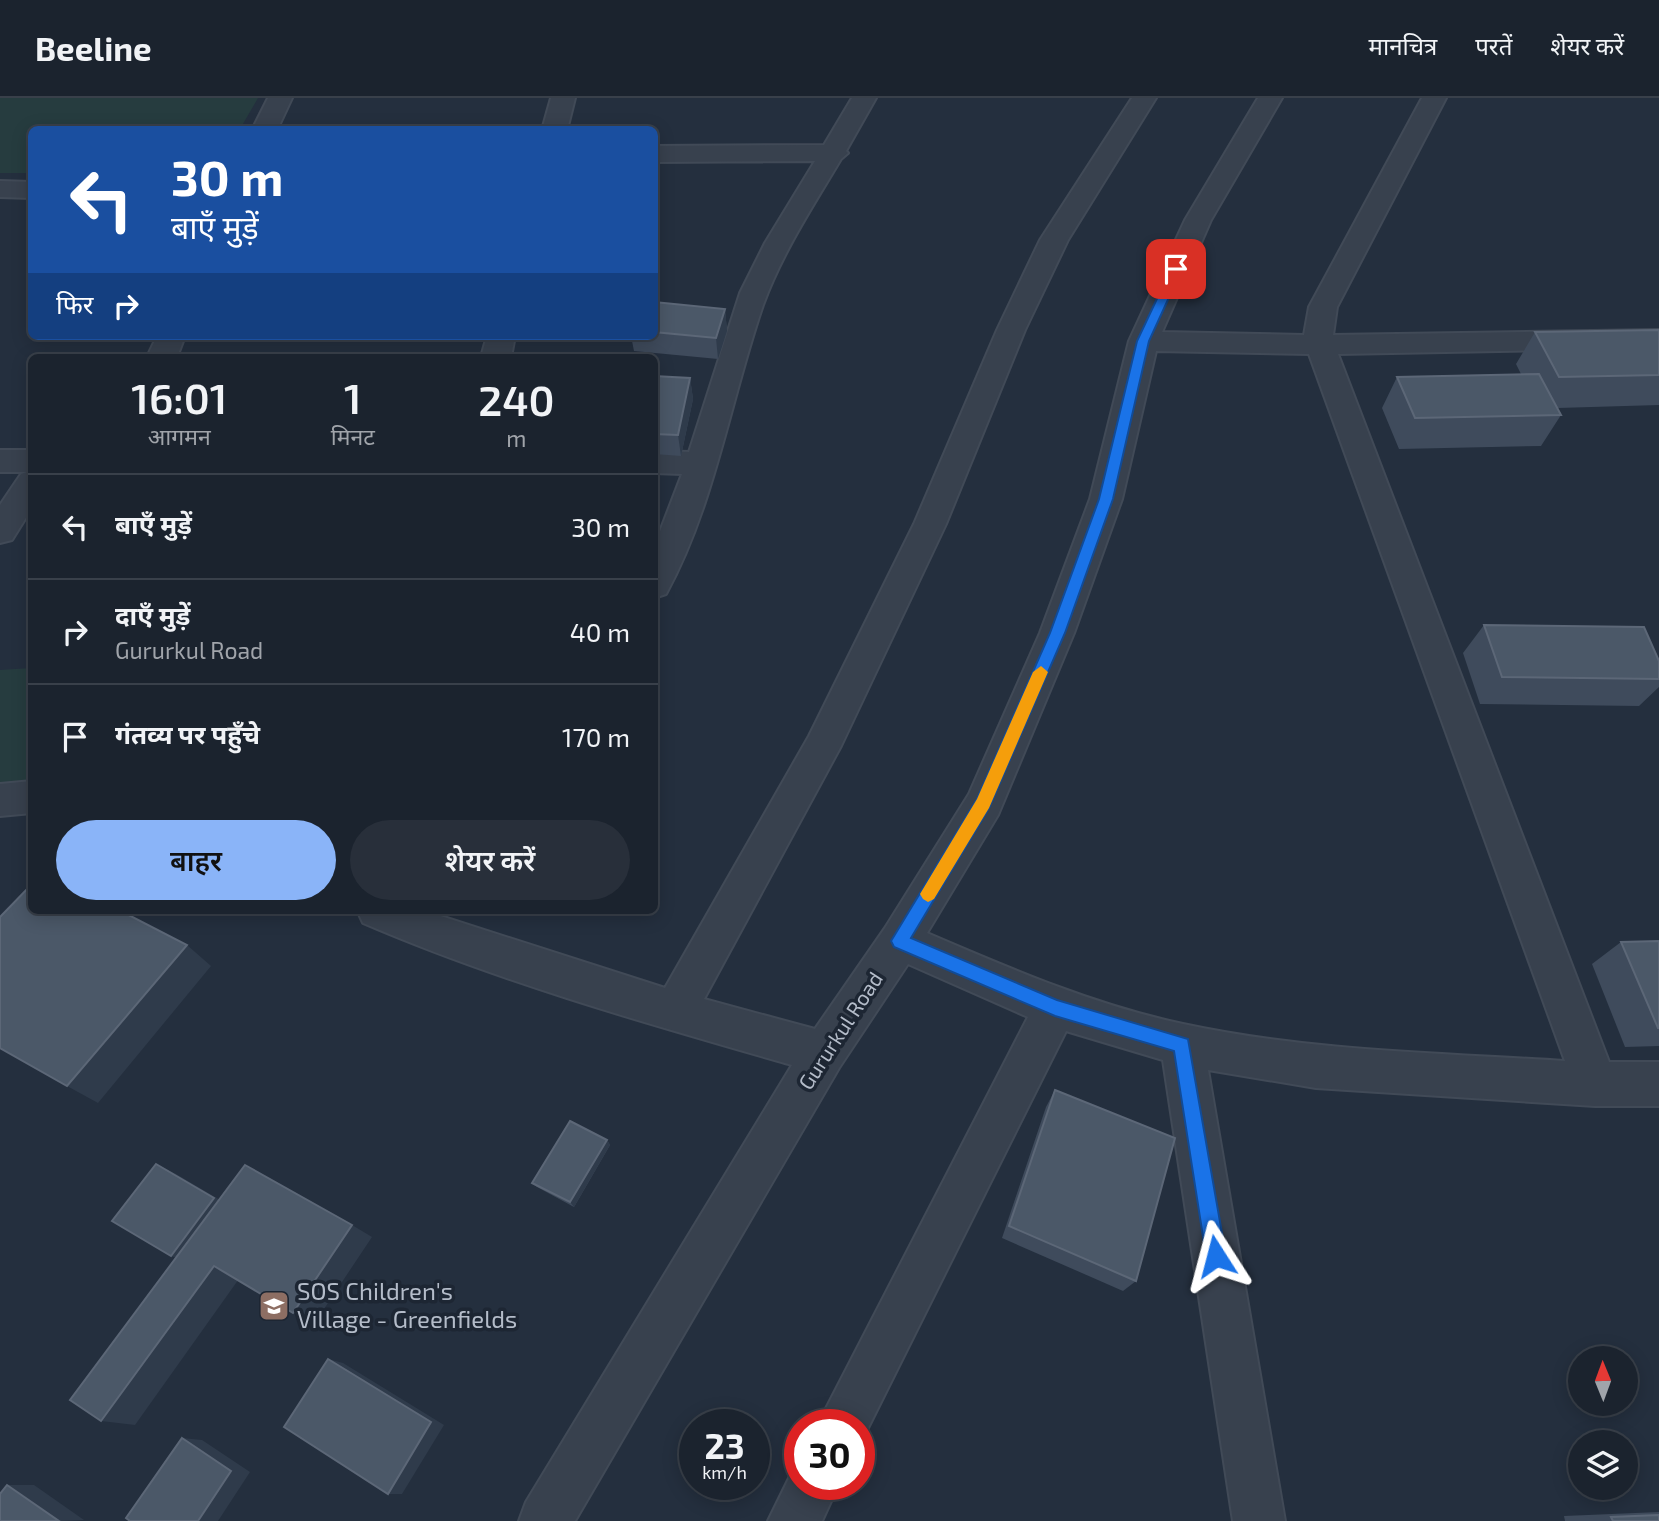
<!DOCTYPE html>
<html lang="hi">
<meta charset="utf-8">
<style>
:root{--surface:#1b232e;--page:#282f3a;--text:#f1f3f6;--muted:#a0a4aa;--line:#39404a;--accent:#8ab4f8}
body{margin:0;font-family:"Exo 2","Noto Sans Devanagari",sans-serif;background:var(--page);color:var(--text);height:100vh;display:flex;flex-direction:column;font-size:26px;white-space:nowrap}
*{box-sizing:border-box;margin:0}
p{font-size:23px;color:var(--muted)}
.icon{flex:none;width:38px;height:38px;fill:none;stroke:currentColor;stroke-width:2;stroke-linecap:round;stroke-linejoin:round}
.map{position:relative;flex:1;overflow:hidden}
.side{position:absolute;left:28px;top:256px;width:630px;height:560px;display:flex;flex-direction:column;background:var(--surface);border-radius:10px;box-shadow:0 4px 18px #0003,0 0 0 2px var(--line)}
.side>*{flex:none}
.banner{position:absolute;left:28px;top:28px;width:630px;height:214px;border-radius:10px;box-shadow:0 4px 18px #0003,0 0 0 2px var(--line);background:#1a4fa0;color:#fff;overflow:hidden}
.needle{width:46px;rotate:359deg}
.tools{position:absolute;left:1568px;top:1248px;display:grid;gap:14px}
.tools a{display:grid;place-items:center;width:70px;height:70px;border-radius:50%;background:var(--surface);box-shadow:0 4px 18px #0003,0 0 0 2px var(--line);font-size:35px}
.speed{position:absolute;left:679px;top:1311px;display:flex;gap:14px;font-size:35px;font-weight:700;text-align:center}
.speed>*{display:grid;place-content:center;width:91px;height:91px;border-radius:50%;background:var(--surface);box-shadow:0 4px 18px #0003,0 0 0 2px var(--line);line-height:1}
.speed small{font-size:18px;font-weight:400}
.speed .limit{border:10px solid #d22;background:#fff;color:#111}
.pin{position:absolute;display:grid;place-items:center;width:60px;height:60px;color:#fff;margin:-30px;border-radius:14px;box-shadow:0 4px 10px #0006}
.me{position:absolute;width:77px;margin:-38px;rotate:351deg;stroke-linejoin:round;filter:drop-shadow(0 0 5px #0008)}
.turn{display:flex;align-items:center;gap:24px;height:147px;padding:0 28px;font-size:32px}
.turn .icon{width:91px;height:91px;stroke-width:2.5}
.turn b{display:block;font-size:49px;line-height:60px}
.then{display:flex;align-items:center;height:66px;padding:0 28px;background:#0003;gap:14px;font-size:26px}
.eta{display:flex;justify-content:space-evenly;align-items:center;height:119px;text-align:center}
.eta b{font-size:42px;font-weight:600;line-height:49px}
.button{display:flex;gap:14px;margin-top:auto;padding:14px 28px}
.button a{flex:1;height:80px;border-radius:42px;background:var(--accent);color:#111;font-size:28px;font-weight:600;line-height:80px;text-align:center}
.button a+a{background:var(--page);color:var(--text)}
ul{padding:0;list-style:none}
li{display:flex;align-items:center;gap:21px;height:105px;padding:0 28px;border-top:2px solid var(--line)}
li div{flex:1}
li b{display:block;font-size:26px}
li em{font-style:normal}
header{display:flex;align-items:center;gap:42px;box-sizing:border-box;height:98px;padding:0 35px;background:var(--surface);border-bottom:2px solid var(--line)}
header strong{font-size:33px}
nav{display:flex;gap:38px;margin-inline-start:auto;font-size:24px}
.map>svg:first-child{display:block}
.green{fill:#263c3f}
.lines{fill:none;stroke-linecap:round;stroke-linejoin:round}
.minor-casing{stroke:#414a57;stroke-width:4}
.minor{fill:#38414e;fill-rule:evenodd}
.wall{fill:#3f4b5c}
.shaded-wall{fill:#2f3b4b}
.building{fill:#4b5868;stroke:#5c6777;stroke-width:2}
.route{fill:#1a73e8;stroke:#114b97;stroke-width:2}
.slow{fill:#f59e0b}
.labels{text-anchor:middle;stroke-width:7;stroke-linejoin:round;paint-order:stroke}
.street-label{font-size:21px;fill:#b4bcc9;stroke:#1d2633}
.near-poi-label{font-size:24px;fill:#b4bcc9;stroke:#1d2633;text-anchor:start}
</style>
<header>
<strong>Beeline</strong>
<nav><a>मानचित्र</a><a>परतें</a><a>शेयर करें</a></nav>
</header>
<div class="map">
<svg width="1659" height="1423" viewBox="0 0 1659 1423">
<rect width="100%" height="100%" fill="#242f3e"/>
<g class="green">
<path d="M0,0H258L240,31L32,32L31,75H0Z"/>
<path d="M31,570V684L0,686V572Z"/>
</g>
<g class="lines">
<g class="minor-casing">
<g id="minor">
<path d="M268,0H292L277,32H252Z"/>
<path d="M551,0H575L567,32H542Z"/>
<path d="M852,0H876L846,53L848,55L841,61C813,108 782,155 763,207C730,303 715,406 666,496L654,500V449L682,376L654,375V353L689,354L740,195L765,145L815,63L654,64V48L824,47Z"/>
<path d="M1132,0H1156L1068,142L1025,232L946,426L841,648L704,901L815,931L885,830L969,696L1040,535L1090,401L1129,243L1185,122L1258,0H1282L1211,122L1162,234L1304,237L1309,209L1422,0H1446L1337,209L1333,237L1659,232V250L1338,256L1609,964H1659V1008H1595L1316,990L1208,972L1285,1423H1233L1163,962L1066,933L861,1344L859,1326H818L1028,919L908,866L839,970L575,1423H519L526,1404L792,967C649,926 500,884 363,825L357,812H422L665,890L809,638L914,426L997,232L1040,142ZM1156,253L1309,256L1565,963C1437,955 1308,953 1183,926C1094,907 1011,871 927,835L998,717L1074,535L1122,401Z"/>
<path d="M0,83L32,84V100L0,99Z"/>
<path d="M157,238H185L177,259H147Z"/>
<path d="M487,238H515L511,259H481Z"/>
<path d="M0,352H32V410L12,442L0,445V407L21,376L27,374H0Z"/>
<path d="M32,683V715L0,718V686Z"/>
<path d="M800,1365V1386H839L822,1423H768L795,1368Z"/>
</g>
</g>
<use href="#minor" class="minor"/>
</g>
<g class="wall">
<path d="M654,204L725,211L727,233L718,261L634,253L631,238H654Z"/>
<path d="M1659,232V307L1558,310L1561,317L1541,348L1399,351L1382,310L1397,279L1521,276L1516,266L1535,234Z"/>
<path d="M654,278L690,280L693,301L681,358L654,356Z"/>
<path d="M1484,527L1659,563V589L1639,608L1480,606L1463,555Z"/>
<path d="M1659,843V948L1625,949L1592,866L1621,844Z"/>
<path d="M1055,992L1136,1183L1123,1193L1002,1140L1046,1009Z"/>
<path d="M607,1042L610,1047L574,1109L537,1089L532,1085Z"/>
<path d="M1659,1414V1423H1565L1564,1418Z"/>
</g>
<g class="shaded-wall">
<path d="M725,211L727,233L718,261L716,240Z"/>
<path d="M690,280L693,301L681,358L678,337Z"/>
<path d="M187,847L211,868L98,1005L67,988Z"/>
<path d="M607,1042L610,1047L574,1109L570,1104Z"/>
<path d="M156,1066L176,1076L232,1109L190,1165L171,1158Z"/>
<path d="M352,1127L372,1139L316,1223L293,1215Z"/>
<path d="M214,1168L241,1178L135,1327L101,1323Z"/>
<path d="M328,1261L343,1265L444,1327L402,1396H388Z"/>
<path d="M182,1340L202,1342L250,1374L218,1423H198Z"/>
<path d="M7,1387H34L84,1422L59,1423Z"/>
</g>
<g class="building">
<path d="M654,204L725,211L716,240L654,234Z"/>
<path d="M1659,232V277L1559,279L1535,234Z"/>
<path d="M1539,276L1561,317L1415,320L1397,279Z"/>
<path d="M654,278L690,280L678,337L654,336Z"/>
<path d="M1484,527L1644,529L1659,563V581L1502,579Z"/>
<path d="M32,786V812H119L187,847L67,988L0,950V819Z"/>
<path d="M1659,843V930H1658L1621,844Z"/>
<path d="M1055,992L1175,1040L1136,1183L1009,1128Z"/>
<path d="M570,1023L607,1042L570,1104L532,1085Z"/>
<path d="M156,1066L214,1100L171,1158L112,1123Z"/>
<path d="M245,1067L352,1127L293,1215L214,1168L101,1323L70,1302Z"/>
<path d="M328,1261L431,1324L388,1396L284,1329Z"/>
<path d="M182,1340L231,1373L198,1423H130L126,1420Z"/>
<path d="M7,1387L59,1423H0V1396Z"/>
<path d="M1659,1417V1423H1613L1611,1419Z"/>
</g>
<path class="route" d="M1176,167L1182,171L1149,243L1113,401L1065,535L989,710L911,840L1057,902L1188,941L1226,1158L1223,1165L1216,1168L1209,1165L1206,1158L1174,953L1055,918L894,849L891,843L977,701L1050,535L1099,401L1137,243L1171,171Z"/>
<path class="slow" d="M1041,568L1048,574L989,710L934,801L928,804L923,801L920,796L977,701L1033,574Z"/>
<defs>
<g id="school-square" transform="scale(1.575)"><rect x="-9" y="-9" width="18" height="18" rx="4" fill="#8d6e63" stroke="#1d2633"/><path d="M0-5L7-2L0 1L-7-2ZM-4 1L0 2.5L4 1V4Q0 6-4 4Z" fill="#fff"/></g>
</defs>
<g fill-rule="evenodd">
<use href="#school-square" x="274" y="1208"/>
</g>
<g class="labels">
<g class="street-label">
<text transform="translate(841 933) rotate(-57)" y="7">Gururkul Road</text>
</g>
<g class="near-poi-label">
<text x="297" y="1202">SOS Children's<tspan x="297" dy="28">Village - Greenfields</tspan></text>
</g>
</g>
</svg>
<div class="tools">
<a><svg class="needle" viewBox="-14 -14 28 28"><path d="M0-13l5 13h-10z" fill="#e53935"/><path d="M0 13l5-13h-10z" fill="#a0a4aa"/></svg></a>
<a><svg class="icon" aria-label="layers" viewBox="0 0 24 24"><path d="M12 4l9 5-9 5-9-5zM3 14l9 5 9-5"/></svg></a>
</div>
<div class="speed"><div>23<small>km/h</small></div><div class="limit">30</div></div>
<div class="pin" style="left:1176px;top:171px;background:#d93025"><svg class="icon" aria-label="arrive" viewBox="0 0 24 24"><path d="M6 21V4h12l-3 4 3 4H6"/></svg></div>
<svg class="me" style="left:1216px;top:1158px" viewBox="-20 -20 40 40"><path d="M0-17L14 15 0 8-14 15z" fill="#1a73e8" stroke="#fff" stroke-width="4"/></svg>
<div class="banner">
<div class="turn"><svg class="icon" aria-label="left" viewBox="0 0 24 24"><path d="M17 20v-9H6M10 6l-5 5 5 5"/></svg><div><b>30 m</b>बाएँ मुड़ें</div></div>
<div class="then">फिर<svg class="icon" aria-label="right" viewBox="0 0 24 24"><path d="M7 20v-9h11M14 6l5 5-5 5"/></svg></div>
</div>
<section class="side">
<div class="eta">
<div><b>16:01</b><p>आगमन</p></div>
<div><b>1</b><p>मिनट</p></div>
<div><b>240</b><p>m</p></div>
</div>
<ul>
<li><svg class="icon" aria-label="left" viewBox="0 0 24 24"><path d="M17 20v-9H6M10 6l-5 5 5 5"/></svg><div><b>बाएँ मुड़ें</b></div><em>30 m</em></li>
<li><svg class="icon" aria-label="right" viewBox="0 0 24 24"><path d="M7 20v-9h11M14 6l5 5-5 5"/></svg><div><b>दाएँ मुड़ें</b><p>Gururkul Road</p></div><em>40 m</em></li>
<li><svg class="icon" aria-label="arrive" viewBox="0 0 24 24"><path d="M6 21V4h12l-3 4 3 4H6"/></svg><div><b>गंतव्य पर पहुँचे</b></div><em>170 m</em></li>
</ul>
<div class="button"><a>बाहर</a><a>शेयर करें</a></div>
</section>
</div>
